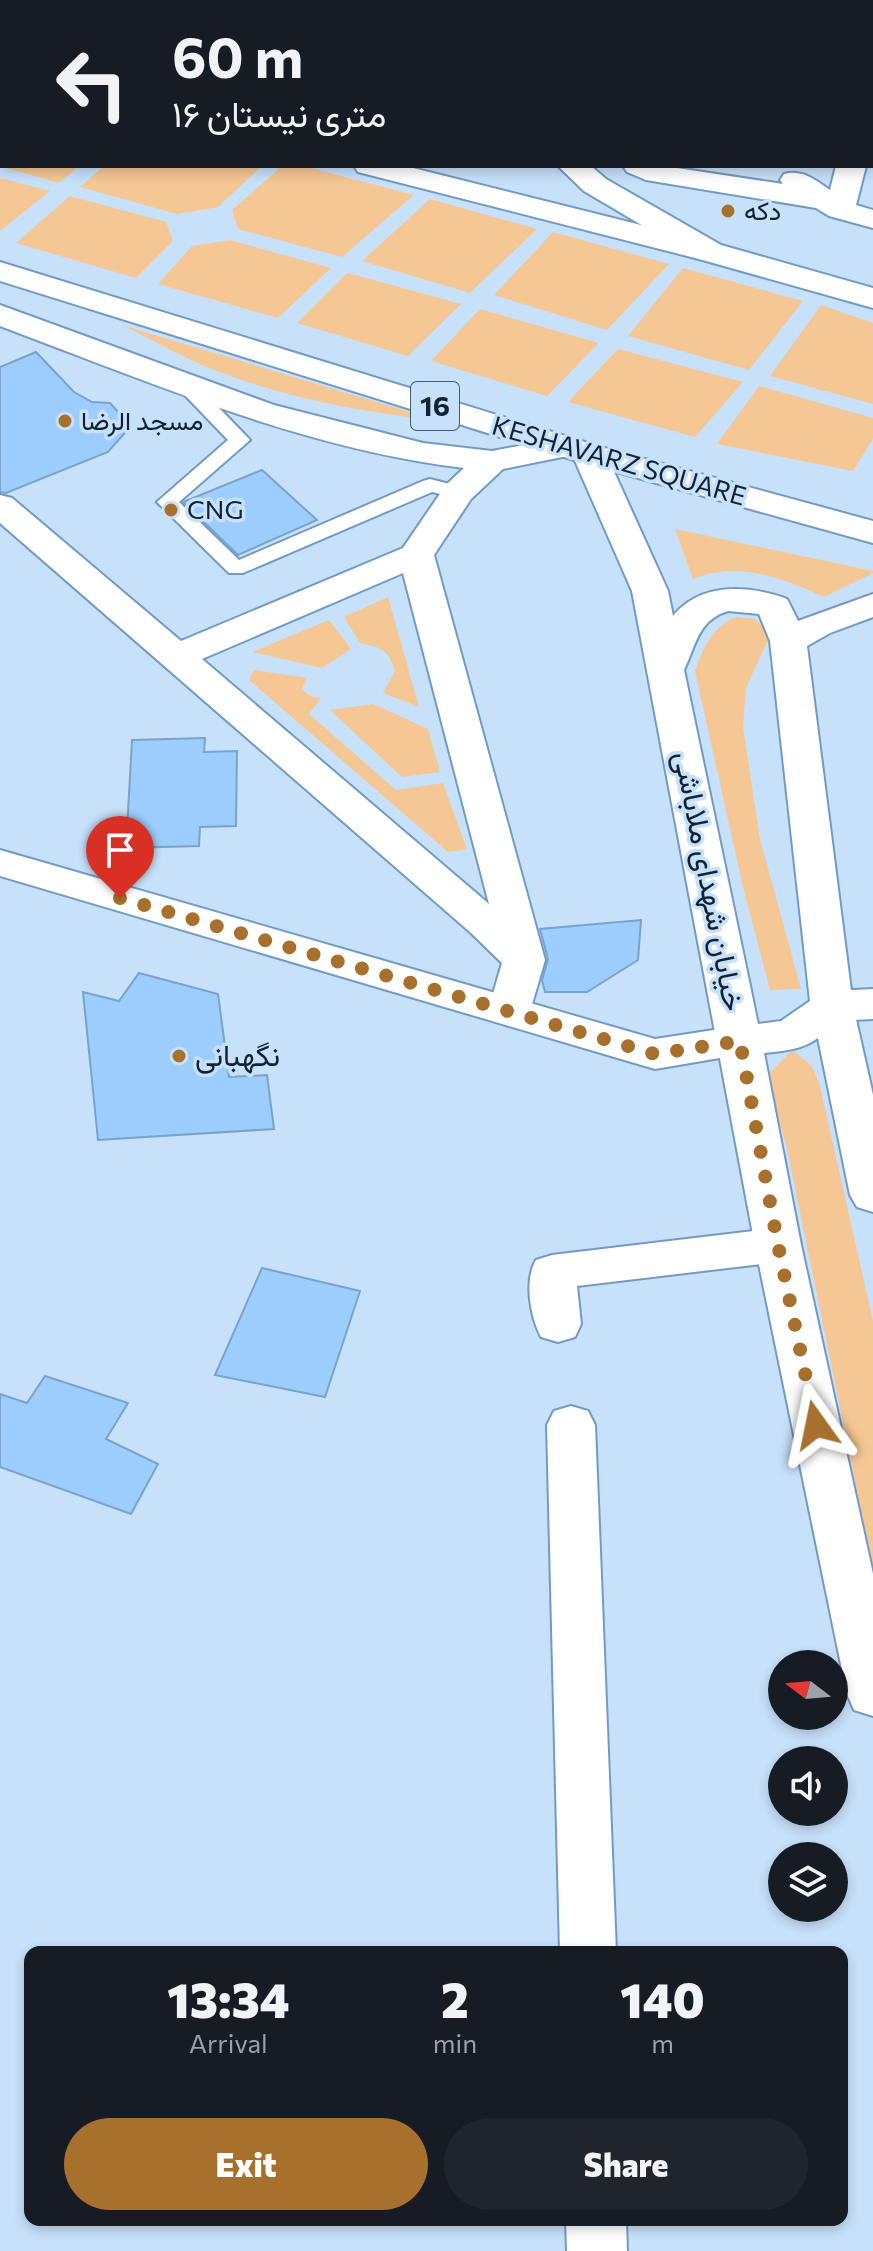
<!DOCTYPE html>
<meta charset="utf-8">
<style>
:root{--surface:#171b24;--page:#20242c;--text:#f1f3f6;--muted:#9ea1a6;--accent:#a7702c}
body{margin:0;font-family:Commissioner,Vazirmatn,sans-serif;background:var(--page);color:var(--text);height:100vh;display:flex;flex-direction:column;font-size:30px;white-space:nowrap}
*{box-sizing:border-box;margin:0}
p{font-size:26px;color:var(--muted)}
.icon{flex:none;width:44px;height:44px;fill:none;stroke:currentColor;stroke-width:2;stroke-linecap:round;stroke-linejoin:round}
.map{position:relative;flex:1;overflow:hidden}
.details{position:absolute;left:24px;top:1946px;width:824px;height:280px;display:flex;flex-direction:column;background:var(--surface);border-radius:16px;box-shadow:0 4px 12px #0003}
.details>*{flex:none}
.hud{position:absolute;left:0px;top:0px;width:874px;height:168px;box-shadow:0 4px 12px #0003;background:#171b24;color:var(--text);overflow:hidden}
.needle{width:52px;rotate:286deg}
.controls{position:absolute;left:768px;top:1650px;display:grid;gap:16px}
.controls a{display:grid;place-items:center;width:80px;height:80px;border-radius:50%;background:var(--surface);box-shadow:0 4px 12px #0003;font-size:40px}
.pin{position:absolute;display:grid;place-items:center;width:68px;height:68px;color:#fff;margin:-82px -34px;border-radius:50% 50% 50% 0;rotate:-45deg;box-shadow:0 0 8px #0007}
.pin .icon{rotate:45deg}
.me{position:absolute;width:88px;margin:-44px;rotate:348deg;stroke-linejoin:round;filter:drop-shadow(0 0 6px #0008)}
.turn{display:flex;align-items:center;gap:28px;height:168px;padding:0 40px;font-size:36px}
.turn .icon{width:104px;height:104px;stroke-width:2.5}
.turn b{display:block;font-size:56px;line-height:68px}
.eta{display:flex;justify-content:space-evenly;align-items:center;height:136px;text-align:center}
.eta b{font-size:48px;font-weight:800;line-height:56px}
.button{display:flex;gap:16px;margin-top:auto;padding:16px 40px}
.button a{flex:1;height:92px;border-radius:48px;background:var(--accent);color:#fff;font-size:32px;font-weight:800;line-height:92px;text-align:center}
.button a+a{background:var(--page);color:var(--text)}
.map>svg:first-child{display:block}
.green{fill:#f5c794}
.building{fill:#9ccdfd;stroke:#79a3cc;stroke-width:2}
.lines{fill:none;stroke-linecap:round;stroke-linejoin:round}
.service-casing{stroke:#729bc4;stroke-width:4}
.minor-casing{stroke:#729bc4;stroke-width:4}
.tertiary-casing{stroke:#729bc4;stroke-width:4}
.secondary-casing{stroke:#729bc4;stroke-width:4}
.trunk-casing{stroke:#729bc4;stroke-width:4}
.service{fill:#fff;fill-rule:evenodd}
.minor{fill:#fff;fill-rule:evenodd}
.tertiary{fill:#fff;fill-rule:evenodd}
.secondary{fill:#fff;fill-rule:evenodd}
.trunk{fill:#fff;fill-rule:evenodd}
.route{stroke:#a7702c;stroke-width:14;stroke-dasharray:0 25.2}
.poi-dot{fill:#a7702c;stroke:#c7e1fb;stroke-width:3}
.labels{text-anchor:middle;stroke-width:7;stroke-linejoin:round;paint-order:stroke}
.far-poi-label{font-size:26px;fill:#112232;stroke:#c7e1fb;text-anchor:start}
.far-street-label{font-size:26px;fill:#112232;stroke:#c7e1fb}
.shield{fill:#c7e1fb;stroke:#485b6e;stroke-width:2}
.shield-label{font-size:28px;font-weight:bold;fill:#112232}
.street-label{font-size:30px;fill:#112232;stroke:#c7e1fb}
.poi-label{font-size:30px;fill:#112232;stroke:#c7e1fb;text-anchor:start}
</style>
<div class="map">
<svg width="873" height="2251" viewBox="0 0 873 2251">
<rect width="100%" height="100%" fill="#c7e1fb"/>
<g class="green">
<path d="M2,119V166H79L59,183L0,166Z"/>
<path d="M104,166H262L218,207L177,214L80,187Z"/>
<path d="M282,166H303L414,195L342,257L238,229L232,210Z"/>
<path d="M0,178L50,191L0,231Z"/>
<path d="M70,196L166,222L173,241L136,278L16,243Z"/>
<path d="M430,199L537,229L470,293L362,261Z"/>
<path d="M553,232L669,264L607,330L494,295Z"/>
<path d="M230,240L331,268L278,318L158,284L192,246Z"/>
<path d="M683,268L803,301L749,370L628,336Z"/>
<path d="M347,273H348L461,304L408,356L297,323Z"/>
<path d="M821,305L873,323V404L770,376Z"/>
<path d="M480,309L599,343L547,396L431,361Z"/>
<path d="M122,325L436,420C357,412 278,396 204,366C176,354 149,338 122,325Z"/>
<path d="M618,349L743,382L695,437L568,402Z"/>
<path d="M759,386L873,418V439L853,471L717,444Z"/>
<path d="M675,529L873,571V573L824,597C782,578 737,560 693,579Z"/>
<path d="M388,597L419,707L383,693L395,671C389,650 381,647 360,643L344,617Z"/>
<path d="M736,617L755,619L771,634L746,688L743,727L760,839L801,989L770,990L743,887L695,671C703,648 713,626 736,617Z"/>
<path d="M329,620L351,649L322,668L252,652Z"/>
<path d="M254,670L307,678L302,689L310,696L321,698L309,714L396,790L443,783L467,849L448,852L249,680Z"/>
<path d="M373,704L428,729L440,772L402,777L330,710Z"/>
<path d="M792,1050L811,1065L819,1082L873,1321V1569L787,1149L767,1076Z"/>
</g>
<g class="building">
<path d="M36,352L74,392L92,402L110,403L131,426L108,452L6,493L0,492V367Z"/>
<path d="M262,470L317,520L238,555L183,502Z"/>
<path d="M205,738L204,752L237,751L236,826L200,827L199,846L126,848L132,740Z"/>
<path d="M641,920L638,960L587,992H545L542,980L548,959L540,929Z"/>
<path d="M139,973L218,994L229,1077L267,1075L274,1129L98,1140L83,992L119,1001Z"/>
<path d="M262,1268L360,1291L325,1397L215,1375Z"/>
<path d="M45,1376L128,1403L106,1439L158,1464L131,1514L0,1467V1394L27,1403Z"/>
</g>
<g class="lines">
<g class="service-casing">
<path id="service" d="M186,379L193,381L250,440L179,502L239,560L423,481L430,479L465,488L468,492L458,498L432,492L243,573H229L157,502L228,440L179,389L176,385Z"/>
</g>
<g class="minor-casing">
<g id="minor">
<path d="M486,0H514L515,2H487Z"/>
<path d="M669,0H697L698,2H670Z"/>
<path d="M873,67V88L872,89V68Z"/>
<path d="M623,166H664L783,184L780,180L784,174C803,169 815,180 830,190L836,166H866L856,205L873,210V228L829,216L816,208L646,180L627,172Z"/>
<path d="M0,305L274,405L423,443L492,451L565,437L577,440L582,447L577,454L503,469L471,499L434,555L545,960L530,1011L524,1021L509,1026L494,1021L488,1011L502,963L470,932L0,523V495L12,498L181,641L403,548L446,485L464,468C304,449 150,382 0,326ZM403,573L489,904L202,659Z"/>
<path d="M873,989V1019L832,1021L817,1016L811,1006L817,996L832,991Z"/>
<path d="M778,1228L794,1233L801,1245L794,1257L778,1262L577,1286L581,1324L575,1337L558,1342L541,1337C530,1316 524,1280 536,1260L552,1255Z"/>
<path d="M571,1406L588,1411L595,1425L616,1952H560L547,1425L554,1411Z"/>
<path d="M566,2220H626L627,2251H567Z"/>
</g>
</g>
<g class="tertiary-casing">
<path id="tertiary" d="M0,850L655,1039L740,1026L755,1030L761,1041L755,1052L655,1069L0,876Z"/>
</g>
<g class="secondary-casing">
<g id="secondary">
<path d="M115,0H145L113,2Z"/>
<path d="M296,0H324L326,2H298Z"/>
<path d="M367,0H396L398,2H369Z"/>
<rect x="0" y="32" width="2" height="16"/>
<path d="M558,166H591L606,179L721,245L726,252L721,259L710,261L699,259L584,191Z"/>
<path d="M589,444L601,447L606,454L668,591L673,616C701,582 749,585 787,599L798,621L873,594V617L830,633L807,646L853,1006L873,1095V1212L857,1207L850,1195L818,1038C801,1050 784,1051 764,1053L801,1245L873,1574V1716L854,1710L847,1694L755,1245L632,591L572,454L577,447ZM728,611L759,614L770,641L810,1001L781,1021L758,1024L684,670C696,645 698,620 728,611Z"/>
</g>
</g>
<g class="trunk-casing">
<g id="trunk">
<rect x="0" y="65" width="2" height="18"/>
<path d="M354,166H405L721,245L873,288V308L699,259L358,172Z"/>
<path d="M0,262L601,447L873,521V543L577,461L0,281Z"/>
</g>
</g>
<use href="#service" class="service"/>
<use href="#minor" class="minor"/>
<use href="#tertiary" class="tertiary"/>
<use href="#secondary" class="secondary"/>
<use href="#trunk" class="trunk"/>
</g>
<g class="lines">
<path class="route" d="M120,898L655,1054L740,1041L778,1245L816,1425"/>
</g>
<g class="poi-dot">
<circle cx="728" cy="211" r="8"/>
<circle cx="65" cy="421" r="8"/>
<circle cx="171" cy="510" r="8"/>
<circle cx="179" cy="1056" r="8"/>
</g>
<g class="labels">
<g class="far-poi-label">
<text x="744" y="220">دکه</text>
<text x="81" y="430">مسجد الرضا</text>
<text x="187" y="519">CNG</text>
</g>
<g class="far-street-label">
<text transform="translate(619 461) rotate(16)" y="9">KESHAVARZ SQUARE</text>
</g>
<rect class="shield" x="411" y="382" width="48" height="48" rx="6"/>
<g class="shield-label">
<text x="435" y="416">16</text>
</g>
<g class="street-label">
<text transform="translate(709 881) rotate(79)" y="10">خیابان شهدای ملاباشی</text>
</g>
<g class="poi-label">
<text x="195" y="1066">نگهبانی</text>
</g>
</g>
</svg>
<div class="controls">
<a><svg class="needle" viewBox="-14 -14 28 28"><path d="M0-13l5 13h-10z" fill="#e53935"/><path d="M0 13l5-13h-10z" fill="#9ea1a6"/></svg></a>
<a><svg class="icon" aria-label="sound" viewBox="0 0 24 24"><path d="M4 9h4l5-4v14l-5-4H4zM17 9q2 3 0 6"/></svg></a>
<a><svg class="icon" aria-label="layers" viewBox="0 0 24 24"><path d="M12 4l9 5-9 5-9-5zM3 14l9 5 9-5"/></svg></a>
</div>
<div class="pin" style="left:120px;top:898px;background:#d93025"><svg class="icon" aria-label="arrive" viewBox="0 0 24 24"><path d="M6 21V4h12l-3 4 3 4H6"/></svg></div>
<svg class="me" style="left:816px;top:1425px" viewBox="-20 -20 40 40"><path d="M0-17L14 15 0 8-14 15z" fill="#a7702c" stroke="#fff" stroke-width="4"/></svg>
<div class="hud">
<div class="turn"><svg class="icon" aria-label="left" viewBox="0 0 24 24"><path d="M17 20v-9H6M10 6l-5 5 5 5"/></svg><div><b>60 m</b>۱۶ متری نیستان</div></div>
</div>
<section class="details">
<div class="eta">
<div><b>13:34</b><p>Arrival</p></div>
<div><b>2</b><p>min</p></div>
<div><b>140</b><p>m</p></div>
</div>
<div class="button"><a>Exit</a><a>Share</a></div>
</section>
</div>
